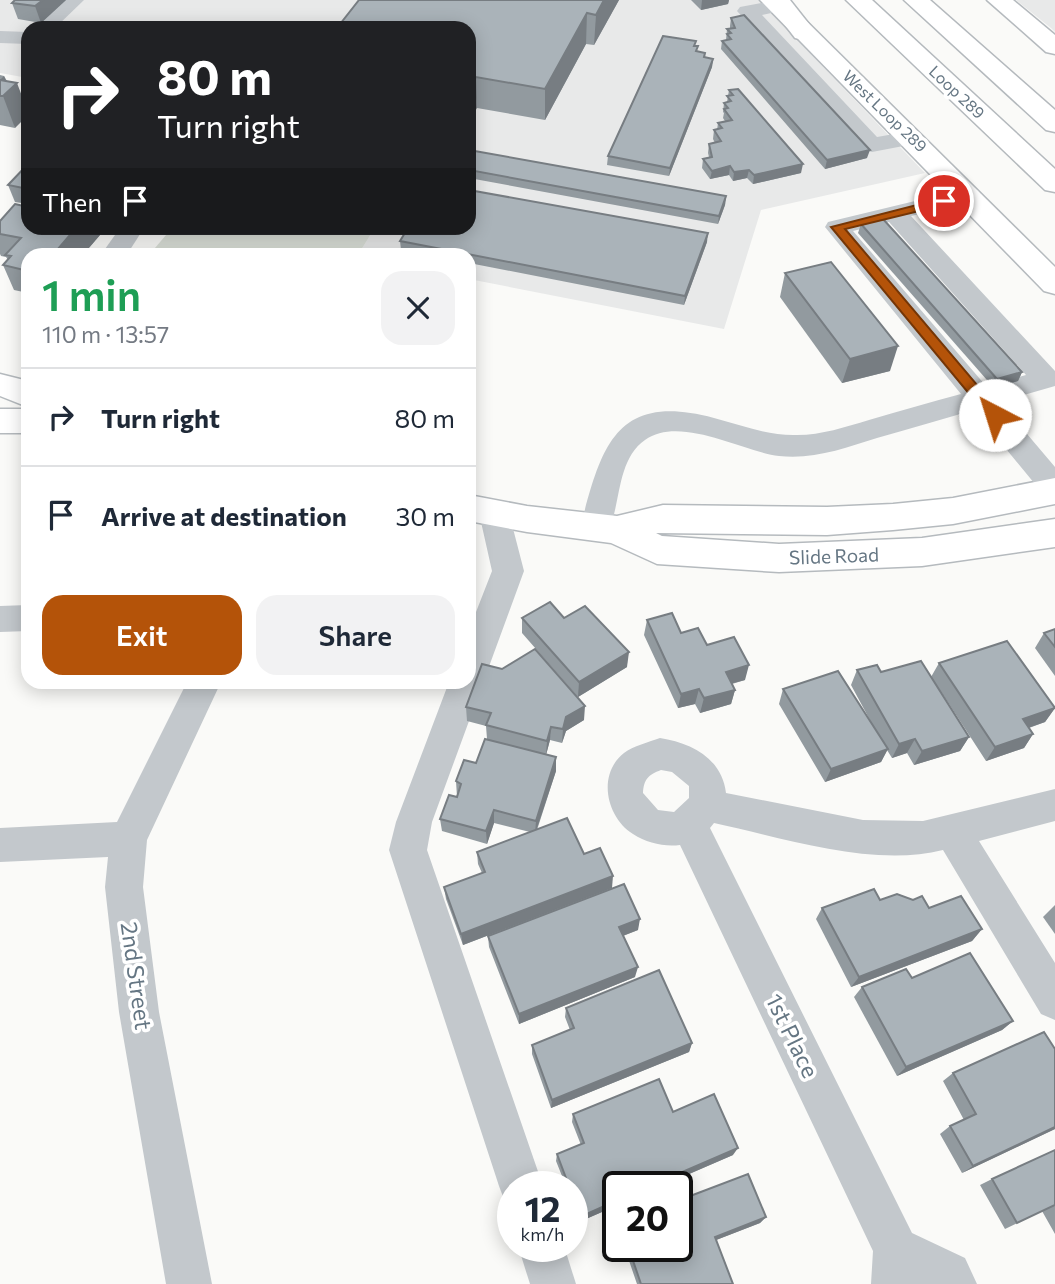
<!DOCTYPE html>
<meta charset="utf-8">
<style>
:root{--surface:#fff;--page:#f2f2f3;--text:#1f2937;--muted:#747a83;--line:#e0e1e3;--accent:#b45309}
body{margin:0;font-family:Commissioner,sans-serif;background:var(--page);color:var(--text);height:100vh;display:flex;flex-direction:column;font-size:26px;white-space:nowrap}
*{box-sizing:border-box;margin:0}
p{font-size:23px;color:var(--muted)}
.icon{flex:none;width:38px;height:38px;fill:none;stroke:currentColor;stroke-width:2;stroke-linecap:round;stroke-linejoin:round}
.map{position:relative;flex:1;overflow:hidden}
.panel{position:absolute;left:21px;top:248px;width:455px;height:441px;display:flex;flex-direction:column;background:var(--surface);border-radius:21px;box-shadow:0 4px 18px #0003}
.panel>*{flex:none}
.top-card{position:absolute;left:21px;top:21px;width:455px;height:214px;border-radius:21px;box-shadow:0 4px 18px #0003;background:#202124;color:#fff;overflow:hidden}
.speed{position:absolute;left:497px;top:1171px;display:flex;gap:14px;font-size:35px;font-weight:700;text-align:center}
.speed>*{display:grid;place-content:center;width:91px;height:91px;border-radius:50%;background:var(--surface);box-shadow:0 4px 18px #0003;line-height:1}
.speed small{font-size:18px;font-weight:400}
.speed .limit{border:4px solid #111;border-radius:10px;background:#fff;color:#111}
.pin{position:absolute;display:grid;place-items:center;width:60px;height:60px;color:#fff;margin:-30px;border:4px solid #fff;border-radius:50%;box-shadow:0 2px 7px #0007}
.me{position:absolute;width:77px;margin:-38px;rotate:320deg;stroke-linejoin:round;filter:drop-shadow(0 0 5px #0008)}
.turn{display:flex;align-items:center;gap:24px;height:147px;padding:0 21px;font-size:32px}
.turn .icon{width:91px;height:91px;stroke-width:2.5}
.turn b{display:block;font-size:49px;line-height:60px}
.then{display:flex;align-items:center;height:66px;padding:0 21px;background:#0003;gap:14px;font-size:26px}
.round{display:grid;place-items:center;flex:none;width:74px;height:74px;border-radius:21px;background:var(--page)}
.summary{display:flex;align-items:center;justify-content:space-between;height:119px;padding:0 21px}
h1{font-size:42px;font-weight:600;line-height:52px;color:#1e9e55}
.action{display:flex;gap:14px;margin-top:auto;padding:14px 21px}
.action a{flex:1;height:80px;border-radius:21px;background:var(--accent);color:#fff;font-size:28px;font-weight:600;line-height:80px;text-align:center}
.action a+a{background:var(--page);color:var(--text)}
ul{padding:0;list-style:none}
li{display:flex;align-items:center;gap:21px;height:98px;padding:0 21px;border-top:2px solid var(--line)}
li div{flex:1}
li b{display:block;font-size:26px}
li em{font-style:normal}
.map>svg:first-child{display:block}
.built{fill:#e8e9e9}
.green{fill:#dadfd7}
.lines{fill:none;stroke-linecap:round;stroke-linejoin:round}
.major-casing{stroke:#b5babe;stroke-width:3}
.highway-casing{stroke:#b4b9bd;stroke-width:3}
.minor{fill:#c3c8cc;fill-rule:evenodd}
.major{fill:#fff;fill-rule:evenodd}
.highway{fill:#fff;fill-rule:evenodd}
.wall{fill:#929a9f}
.shaded-wall{fill:#777d82}
.building{fill:#aab3b9;stroke:#777d82;stroke-width:2}
.route{fill:#b45309;stroke:#753606;stroke-width:2}
.labels{text-anchor:middle;stroke-width:7;stroke-linejoin:round;paint-order:stroke}
.far-street-label{font-size:16px;fill:#657683;stroke:#fff}
.street-label{font-size:19px;fill:#657683;stroke:#fff}
.near-street-label{font-size:23px;fill:#657683;stroke:#fff}
</style>
<div class="map">
<svg width="1055" height="1284" viewBox="0 0 1055 1284">
<rect width="100%" height="100%" fill="#fafaf8"/>
<g class="built">
<path d="M0,0H759L925,173L761,210L724,329L469,279V256L358,255L371,234L338,228H469V28H28V78L0,73Z"/>
<path d="M1016,0H1055V32L1051,28Z"/>
</g>
<path class="green" d="M172,228H338L371,234L358,255H149Z"/>
<g class="lines">
<g class="major-casing">
<g id="major">
<path d="M760,0H785L1055,267V294L1044,291Z"/>
<path d="M987,0H1013L1055,35V54L1046,52Z"/>
<path d="M0,374L28,381V407L0,396Z"/>
<rect x="0" y="409" width="28" height="24"/>
<path d="M1055,478V504L953,524L893,530L827,535L656,533L662,536L779,544L922,538L1055,519V547L922,566L779,572L657,564L611,543L527,532L469,521V495L527,506L617,516L663,505L827,507L893,504L953,498Z"/>
</g>
</g>
<g class="highway-casing">
<g id="highway">
<path d="M766,0H790L816,33L813,38L804,40L795,38Z"/>
<path d="M846,0H872L1055,169V192L1045,190Z"/>
<path d="M904,0H930L1055,110V132L1046,130Z"/>
</g>
</g>
<g class="minor">
<path d="M62,0H84L55,28H33Z"/>
<path d="M777,0L785,2L788,6L785,10L762,15L877,137L911,131L919,133L922,138L919,143L872,152L864,150L737,11L740,7Z"/>
<path d="M0,31L28,32V44L0,43Z"/>
<path d="M969,188L978,190L981,195L978,200L911,216L1055,371V386L1000,402L1055,467V498L1044,495L974,410C942,419 910,429 877,438C845,448 813,460 779,456C741,451 680,415 645,440C615,461 622,507 606,536L595,540L584,536L580,528C601,449 614,391 714,418C741,425 768,436 797,435C822,435 845,427 869,420C900,411 930,402 961,394L825,227L828,222ZM889,222L1026,375L986,386L853,231Z"/>
<path d="M120,228H144L126,256H100Z"/>
<path d="M494,501L505,505L509,513L524,571L432,822L427,850L543,1186H513V1205L505,1202L499,1186L389,850L396,822L449,682H469V630L492,571L479,513L483,505Z"/>
<path d="M28,605V631L0,632V606Z"/>
<path d="M187,682H221L147,840L143,887L159,1012L212,1284H166L119,1012L105,887L108,857L0,862V828L117,822Z"/>
<path d="M660,738C691,743 722,758 726,793L863,820L923,821L1055,789V821L979,841L1055,963V1020L1041,1014L943,850C873,868 784,838 714,823L710,828L912,1233L965,1258L977,1284H871L873,1251L680,845C664,847 647,843 633,834C606,817 597,774 624,753C633,746 649,742 660,738ZM661,770L672,772L689,786V798L674,812L658,810L643,793C644,779 648,775 661,770Z"/>
<path d="M518,1246H564L576,1284H530Z"/>
</g>
<use href="#major" class="major"/>
<use href="#highway" class="highway"/>
</g>
<g class="wall">
<path d="M15,0H66L41,23L18,19L12,3Z"/>
<path d="M359,0H619L594,45L586,44L545,120L477,108L469,28Z"/>
<path d="M691,0H729L728,4L701,10Z"/>
<path d="M731,18L867,158L825,169L721,49L722,41L726,40L727,29L730,28V26Z"/>
<path d="M695,46L697,51L705,58L713,59L712,67L669,176L607,165L608,156Z"/>
<path d="M0,75L4,76L7,81L15,128L0,125Z"/>
<path d="M729,90L801,173L753,184L747,178L733,181L729,175L710,179L702,168L703,159L709,157L708,153L709,144L715,143L713,139L714,130H717L718,123L725,121L723,118L724,113L723,112L724,103L727,102Z"/>
<path d="M469,150L726,196L725,205L718,224L469,178Z"/>
<path d="M28,164V204L15,202L8,185Z"/>
<path d="M0,221L106,228L82,256H28V293L14,290L3,265L8,260L6,257L1,256L0,254Z"/>
<path d="M861,224L1022,372L1018,381L994,388L858,233Z"/>
<path d="M400,241L707,242L684,305L469,263V256H429L401,250Z"/>
<path d="M785,273L890,371L842,383L780,297Z"/>
<path d="M522,618H564L627,667L578,697L522,633Z"/>
<path d="M647,620L681,633L707,645L745,680L732,684L735,690L731,704L700,713L695,704L678,708L644,635Z"/>
<path d="M1055,629V676L1035,648L1044,633Z"/>
<path d="M939,663L1055,708L1045,722L1029,728L1033,734L1024,748L986,761L938,687L969,737L960,751L914,765L907,753L892,758L887,750L881,762L825,782L779,704L783,689L877,733L851,685L857,670L931,677Z"/>
<path d="M466,707L584,720L566,731L562,743L550,740L546,755L556,757V771L537,830L584,854L612,888L463,945L446,899L444,887L482,873L478,864L477,852L530,832L494,823L487,844L442,831L440,819L457,797L456,781L476,763L487,739L486,726L467,721Z"/>
<path d="M880,900L929,908L982,929L972,941L851,987L816,919L822,908Z"/>
<path d="M1055,905V934L1043,917Z"/>
<path d="M638,930L623,936L635,977L519,1024L489,947L488,936Z"/>
<path d="M912,978L1013,1021L1002,1030L897,1076L854,997L862,987Z"/>
<path d="M566,1008L692,1043L689,1052L551,1108L532,1054V1045L570,1030L565,1017Z"/>
<path d="M1055,1049V1129L962,1173L940,1134L950,1126L964,1120L943,1081L953,1073Z"/>
<path d="M673,1112L733,1155L579,1222L572,1204V1186H566L556,1161L557,1154L581,1145L572,1122L573,1114Z"/>
<path d="M1055,1150V1234L1042,1211L1005,1229L980,1185L992,1179Z"/>
<path d="M766,1217L760,1223L716,1240L733,1284H637L624,1246H677Z"/>
</g>
<g class="shaded-wall">
<path d="M43,0H66L41,23L35,6Z"/>
<path d="M604,0H619L594,45L596,15Z"/>
<path d="M702,0H729L728,4L701,10Z"/>
<path d="M587,13L586,44L545,120V89Z"/>
<path d="M713,59L712,67L669,176L670,168Z"/>
<path d="M4,76L10,90L17,83L28,112V115L15,128L3,96L0,80Z"/>
<path d="M476,77L477,108L469,121V88Z"/>
<path d="M870,150L867,158L825,169L827,160Z"/>
<path d="M803,164L801,173L753,184L754,175Z"/>
<path d="M730,166L729,175L710,179L712,171Z"/>
<path d="M749,170L747,178L733,181L734,172Z"/>
<path d="M726,196L725,205L718,224L719,216Z"/>
<path d="M76,228H106L82,256H52Z"/>
<path d="M708,233L707,242L684,305L685,296Z"/>
<path d="M898,346L890,371L842,383L850,359Z"/>
<path d="M1022,372L1018,381L994,388L997,379Z"/>
<path d="M629,652L627,667L578,697L579,682Z"/>
<path d="M749,665L745,680L722,686L726,672Z"/>
<path d="M699,689L695,704L678,708L681,694Z"/>
<path d="M735,690L731,704L700,713L704,698Z"/>
<path d="M585,706L584,720L566,731L562,743L563,729L566,717Z"/>
<path d="M1055,708L1045,722L1013,733L1023,719Z"/>
<path d="M551,727L550,740L546,755L547,741Z"/>
<path d="M1033,734L1024,748L986,761L995,747Z"/>
<path d="M969,737L960,751L914,765L922,751Z"/>
<path d="M915,739L907,753L892,758L899,744Z"/>
<path d="M888,749L881,762L825,782L831,769Z"/>
<path d="M556,757V771L535,834L536,821Z"/>
<path d="M494,810V823L487,844L486,831Z"/>
<path d="M613,876L612,888L463,945L461,934Z"/>
<path d="M640,919L638,930L617,938L619,927Z"/>
<path d="M982,929L972,941L851,987L859,977Z"/>
<path d="M638,967L635,977L519,1024V1014Z"/>
<path d="M1013,1021L1002,1030L897,1076L906,1067Z"/>
<path d="M692,1043L689,1052L551,1108L552,1100Z"/>
<path d="M1055,1127V1129L962,1173L973,1166Z"/>
<path d="M738,1148L733,1155L661,1186H650Z"/>
<path d="M618,1200V1205L579,1222L580,1217Z"/>
<path d="M766,1217L760,1223L711,1242L715,1237Z"/>
</g>
<g class="building">
<path d="M15,0H43L35,6L12,3Z"/>
<path d="M359,0H604L596,15L587,13L545,89L476,77L469,88V28H337Z"/>
<path d="M744,15L870,150L827,160L722,41L731,39L727,34L731,33L727,29L735,28L731,18Z"/>
<path d="M663,36L696,41L694,46H698L696,51L705,53L704,57L713,59L670,168L608,156Z"/>
<path d="M0,80L17,83L3,96H0Z"/>
<path d="M738,89L803,164L754,175L749,170L734,172L730,166L712,171L703,159L712,157L709,144L721,141L714,130L722,128L718,123L732,120L724,109L728,108L724,103L731,101L727,96L733,95L729,90Z"/>
<path d="M469,150L726,196L719,216L469,170Z"/>
<path d="M28,164V189L8,185Z"/>
<path d="M469,190L708,233L685,296L400,241L408,228H469Z"/>
<path d="M15,204L28,207V228H76L52,256H28V271L3,265L11,256L5,255L21,238L0,234V221Z"/>
<path d="M883,219L1022,372L997,379L861,224Z"/>
<path d="M831,262L898,346L850,359L785,273Z"/>
<path d="M550,602L564,618L585,606L629,652L579,682L522,618Z"/>
<path d="M672,613L681,633L698,628L707,645L734,637L749,665L726,672L735,690L704,698L699,689L681,694L647,620Z"/>
<path d="M1055,629V647L1044,633Z"/>
<path d="M1007,641L1055,708L1023,719L1033,734L995,747L939,663Z"/>
<path d="M535,649L585,706L566,717L563,729L551,727L547,741L486,725L491,713L466,707L482,664L502,669Z"/>
<path d="M921,661L969,737L922,751L915,739L899,744L857,670L877,665L881,672Z"/>
<path d="M838,671L888,749L831,769L783,689Z"/>
<path d="M485,739L556,757L536,821L494,810L486,831L440,819L449,795L457,797L461,784L456,781L464,760L476,763Z"/>
<path d="M567,818L584,854L600,848L613,876L461,934L444,887L485,872L477,852Z"/>
<path d="M624,884L640,919L619,927L638,967L519,1014L488,936Z"/>
<path d="M874,889L880,900L897,894L913,900L922,896L929,908L961,896L982,929L859,977L822,908Z"/>
<path d="M970,953L1013,1021L906,1067L862,987L906,969L912,978Z"/>
<path d="M659,970L692,1043L552,1100L532,1045L574,1028L566,1008Z"/>
<path d="M1044,1032L1055,1049V1127L973,1166L950,1126L976,1114L953,1073Z"/>
<path d="M659,1079L673,1112L714,1094L738,1148L650,1186H618V1200L580,1217L572,1195V1186H569L557,1154L584,1143L573,1114Z"/>
<path d="M1055,1150V1205L1017,1223L992,1179Z"/>
<path d="M748,1174L766,1217L715,1237L733,1284H641L628,1246H677V1201Z"/>
</g>
<path class="route" d="M944,198L948,199V204L845,229L1000,412V419H990L831,227Z"/>
<g class="labels">
<g class="far-street-label">
<text transform="translate(957 92) rotate(43)" y="6">Loop 289</text>
<text transform="translate(885 111) rotate(44)" y="6">West Loop 289</text>
</g>
<g class="street-label">
<text transform="translate(834 556) rotate(-2)" y="7">Slide Road</text>
</g>
<g class="near-street-label">
<text transform="translate(136 976) rotate(82)" y="8">2nd Street</text>
<text transform="translate(792 1036) rotate(64)" y="8">1st Place</text>
</g>
</g>
</svg>
<div class="speed"><div>12<small>km/h</small></div><div class="limit">20</div></div>
<div class="pin" style="left:944px;top:201px;background:#d93025"><svg class="icon" aria-label="arrive" viewBox="0 0 24 24"><path d="M6 21V4h12l-3 4 3 4H6"/></svg></div>
<svg class="me" style="left:995px;top:415px" viewBox="-20 -20 40 40"><circle r="19" fill="#fff"/><path d="M0-13L10 11 0 6-10 11z" fill="#b45309"/></svg>
<div class="top-card">
<div class="turn"><svg class="icon" aria-label="right" viewBox="0 0 24 24"><path d="M7 20v-9h11M14 6l5 5-5 5"/></svg><div><b>80 m</b>Turn right</div></div>
<div class="then">Then<svg class="icon" aria-label="arrive" viewBox="0 0 24 24"><path d="M6 21V4h12l-3 4 3 4H6"/></svg></div>
</div>
<section class="panel">
<div class="summary"><div><h1>1 min</h1><p>110 m · 13:57</p></div><a class="round"><svg class="icon" aria-label="close" viewBox="0 0 24 24"><path d="M6 6l12 12M18 6L6 18"/></svg></a></div>
<ul>
<li><svg class="icon" aria-label="right" viewBox="0 0 24 24"><path d="M7 20v-9h11M14 6l5 5-5 5"/></svg><div><b>Turn right</b></div><em>80 m</em></li>
<li><svg class="icon" aria-label="arrive" viewBox="0 0 24 24"><path d="M6 21V4h12l-3 4 3 4H6"/></svg><div><b>Arrive at destination</b></div><em>30 m</em></li>
</ul>
<div class="action"><a>Exit</a><a>Share</a></div>
</section>
</div>
